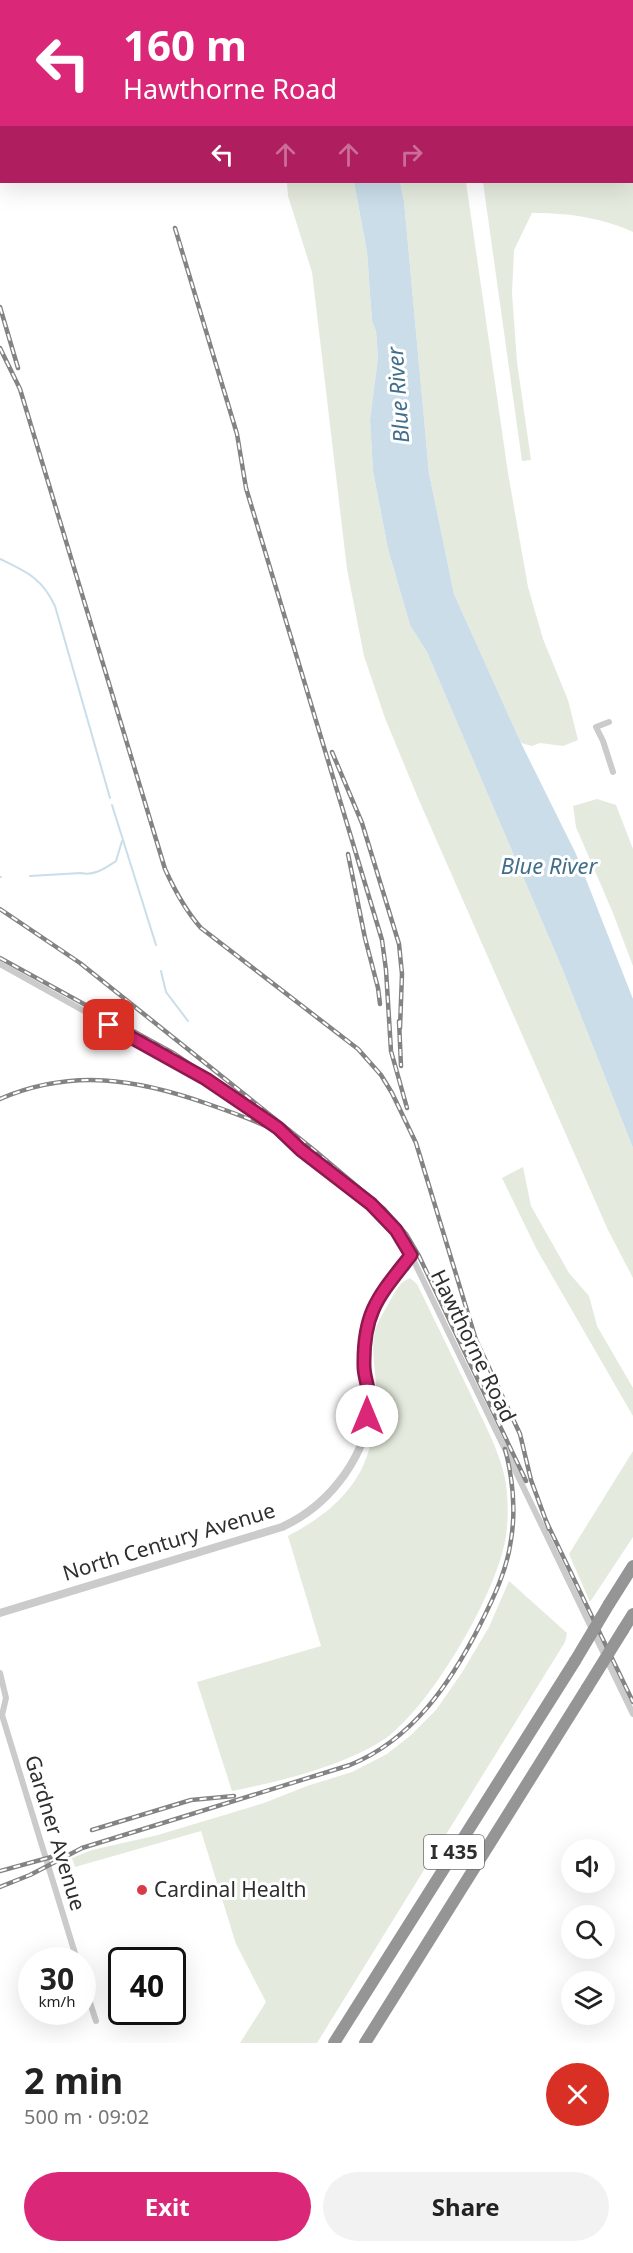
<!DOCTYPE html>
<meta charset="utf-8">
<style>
:root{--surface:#fff;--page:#f2f2f2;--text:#222;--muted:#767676;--accent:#db2777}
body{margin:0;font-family:"Noto Sans",sans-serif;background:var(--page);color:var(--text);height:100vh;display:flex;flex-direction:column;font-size:22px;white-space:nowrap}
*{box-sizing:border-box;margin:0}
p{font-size:20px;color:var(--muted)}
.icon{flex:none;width:33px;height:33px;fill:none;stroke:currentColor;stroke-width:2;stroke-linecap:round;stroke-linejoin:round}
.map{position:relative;height:2043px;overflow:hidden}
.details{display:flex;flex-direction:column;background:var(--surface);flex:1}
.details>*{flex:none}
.hud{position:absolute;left:0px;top:0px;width:633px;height:183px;box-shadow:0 6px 24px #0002;background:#db2777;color:#fff;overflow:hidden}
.buttons{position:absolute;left:561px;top:1839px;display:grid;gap:12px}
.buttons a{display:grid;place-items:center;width:54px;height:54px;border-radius:50%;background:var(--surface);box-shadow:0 6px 24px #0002;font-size:30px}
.speed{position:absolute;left:18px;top:1947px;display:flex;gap:12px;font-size:30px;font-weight:700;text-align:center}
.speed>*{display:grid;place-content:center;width:78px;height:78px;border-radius:50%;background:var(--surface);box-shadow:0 6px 24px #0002;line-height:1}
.speed small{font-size:15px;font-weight:400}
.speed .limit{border:3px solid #111;border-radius:9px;background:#fff;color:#111}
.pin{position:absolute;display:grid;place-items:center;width:51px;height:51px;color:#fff;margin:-26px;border-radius:12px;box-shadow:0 3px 9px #0006}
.me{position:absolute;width:66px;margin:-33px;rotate:0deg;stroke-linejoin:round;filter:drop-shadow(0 0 4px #0008)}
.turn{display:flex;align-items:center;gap:21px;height:126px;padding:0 24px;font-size:27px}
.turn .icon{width:78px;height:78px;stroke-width:2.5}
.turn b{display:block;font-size:42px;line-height:51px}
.lanes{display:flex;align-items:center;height:57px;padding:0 24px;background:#0003;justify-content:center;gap:30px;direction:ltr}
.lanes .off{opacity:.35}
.round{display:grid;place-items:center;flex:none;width:63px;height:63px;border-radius:32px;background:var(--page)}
.summary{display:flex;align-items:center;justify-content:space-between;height:102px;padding:0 24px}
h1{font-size:36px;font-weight:700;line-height:45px}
.cta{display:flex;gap:12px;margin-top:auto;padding:12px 24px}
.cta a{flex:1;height:69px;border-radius:36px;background:var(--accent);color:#fff;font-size:24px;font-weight:700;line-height:69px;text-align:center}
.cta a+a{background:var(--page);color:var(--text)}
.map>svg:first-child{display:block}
.green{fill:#e4eadd}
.water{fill:#cadde9}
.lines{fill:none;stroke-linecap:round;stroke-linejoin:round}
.stream{stroke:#cadde9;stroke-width:2}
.minor{stroke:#cbcbcb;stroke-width:6}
.tertiary{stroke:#cbcbcb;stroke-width:8}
.motorway{stroke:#959595;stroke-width:12}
.rail-casing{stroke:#838383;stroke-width:4.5}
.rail{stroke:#fff;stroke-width:2;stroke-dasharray:7;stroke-linecap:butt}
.motorway-bridge{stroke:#959595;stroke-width:12}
.route-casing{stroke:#8e194d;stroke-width:15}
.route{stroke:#db2777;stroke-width:10}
.poi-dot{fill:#da3b49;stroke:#fff;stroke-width:2}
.labels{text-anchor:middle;stroke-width:6;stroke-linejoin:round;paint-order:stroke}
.shield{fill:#fff;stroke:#6d6d6d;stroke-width:1.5}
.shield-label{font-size:20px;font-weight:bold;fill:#2e2e2e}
.street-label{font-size:21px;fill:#2e2e2e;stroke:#fff}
.poi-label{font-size:21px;fill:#2e2e2e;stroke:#fff;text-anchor:start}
.water-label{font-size:22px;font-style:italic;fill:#416f8b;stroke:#fff}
</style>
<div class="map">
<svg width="633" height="2043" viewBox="0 0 633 2043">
<rect width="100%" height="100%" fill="#fff"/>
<g class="green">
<path d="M404,0H633V232C605,218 563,212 532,213L514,250L512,293L517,362L531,460L522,461L483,182H632V2Z"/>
<path d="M287,182H354L367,252L372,321L376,331L378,357L370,420L373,471L388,549L410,625L427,652L562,968L633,1148V1278L608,1230L418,798L385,718L364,656L347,569L312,272L288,196Z"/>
<path d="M400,182H466L508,473L528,587L543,639L568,700L578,740L563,746L540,743L532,746L521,743L454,594L429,473L404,201Z"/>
<path d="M597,799L616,805L633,849V966L613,913L576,827L573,806Z"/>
<path d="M523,1167L531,1206L569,1273L589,1296L597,1326L633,1388V1416L536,1248L502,1178Z"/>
<path d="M410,1278L417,1284C435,1321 453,1358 471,1395C483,1421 497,1446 504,1474C509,1496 509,1525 504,1546C491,1602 434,1699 390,1735C352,1764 279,1782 232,1791L197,1682L321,1646L288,1536C322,1518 354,1494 367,1456C375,1434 377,1412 376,1389C376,1369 369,1344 377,1325C380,1317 386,1309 390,1301C396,1291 399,1282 410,1278Z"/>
<path d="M633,1451V1537L590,1602L569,1554Z"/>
<path d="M509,1581L567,1633L565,1642L317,2043H240L266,2002L236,1944L201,1831L75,1867L72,1858L92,1850L158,1835L264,1803L307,1786L352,1772L387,1754L411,1735L436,1710L463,1671L489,1627Z"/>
</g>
<path class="water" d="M354,182H400L404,201L429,473L454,594L521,743L576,854L633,999V1148L562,968L427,652L410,625L388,549L373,471L370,420L378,357L376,331L372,321L367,252Z"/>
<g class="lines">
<g class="stream">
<path d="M0,129L2,127"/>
<path d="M0,559C27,572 42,578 55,606L110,798"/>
<path d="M112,805L156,945"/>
<path d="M30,876L81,873C95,876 105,868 116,861L122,841"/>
<path d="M0,877H1"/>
<path d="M161,971L166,992L188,1021"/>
</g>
<g class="minor">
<path d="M609,722L596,727L603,741L613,772"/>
<path d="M0,964L206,1079L278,1128L301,1150L371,1204L396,1230L411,1255L633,1714"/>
<path d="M0,1673L6,1698L2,1715L77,1960"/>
<path d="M82,1978L96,2021"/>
</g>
<path class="tertiary" d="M0,1613L282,1527C330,1505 372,1452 369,1397C369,1388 365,1379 364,1370C363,1357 364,1341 366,1328C371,1300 394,1277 411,1255"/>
<g class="motorway">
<path d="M609,1604L633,1566"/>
<path d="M623,1630L633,1614"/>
<path d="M334,2043L575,1661"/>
<path d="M365,2043L587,1688"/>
</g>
<g class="rail-casing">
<g id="rail">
<path d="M175,228L237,434L246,488L382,940L386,970L391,1051L407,1108"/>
<path d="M0,307L18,368"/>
<path d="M0,348L20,389L165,869C175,891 185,910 201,928L358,1049L381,1075L392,1093L416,1143L476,1340L520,1434L531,1480L549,1529"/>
<path d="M332,752L362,823L399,944L402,974L400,1028"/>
<path d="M348,854L365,938L378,988L380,1004"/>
<path d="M0,909L80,963L314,1150L384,1209L406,1234L419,1256L526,1481"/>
<path d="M0,958L175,1054L213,1080"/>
<path d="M399,1021L401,1066"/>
<path d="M0,1099C72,1068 137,1079 208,1104C234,1113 260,1122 285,1135"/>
<path d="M546,1521L633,1702"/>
<path d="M92,1830L191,1800L234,1796"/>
<path d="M0,1871L55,1856"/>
<path d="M0,1887L30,1875L82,1848L350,1765C413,1739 450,1684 480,1625C494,1597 507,1570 511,1540C516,1509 513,1479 505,1449"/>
</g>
</g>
<use href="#rail" class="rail"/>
<g class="motorway-bridge">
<path d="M575,1661L609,1604"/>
<path d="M587,1688L623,1630"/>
</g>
</g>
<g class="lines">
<g class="route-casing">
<path id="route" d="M109,1025L206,1079L278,1128L301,1150L371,1204L396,1230L411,1255C379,1296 363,1311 364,1366C364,1377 369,1387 369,1398C369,1404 368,1410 367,1416"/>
</g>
<use href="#route" class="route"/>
</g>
<circle class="poi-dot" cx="142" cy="1890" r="6"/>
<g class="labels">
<rect class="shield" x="424" y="1835" width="60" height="34" rx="4.5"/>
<g class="shield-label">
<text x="454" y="1859">I 435</text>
</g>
<g class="street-label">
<text transform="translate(473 1346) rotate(64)" y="7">Hawthorne Road</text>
<text transform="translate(169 1542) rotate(-17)" y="7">North Century Avenue</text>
<text transform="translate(55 1833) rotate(73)" y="7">Gardner Avenue</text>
</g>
<g class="poi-label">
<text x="154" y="1897">Cardinal Health</text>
</g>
<g class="water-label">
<text transform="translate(398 395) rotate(-94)" y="8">Blue River</text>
<text x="549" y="874">Blue River</text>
</g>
</g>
</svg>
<div class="buttons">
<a><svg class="icon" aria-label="sound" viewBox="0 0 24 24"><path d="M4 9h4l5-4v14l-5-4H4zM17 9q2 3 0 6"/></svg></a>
<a><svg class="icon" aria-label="search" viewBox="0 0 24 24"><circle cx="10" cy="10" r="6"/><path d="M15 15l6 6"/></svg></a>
<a><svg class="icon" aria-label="layers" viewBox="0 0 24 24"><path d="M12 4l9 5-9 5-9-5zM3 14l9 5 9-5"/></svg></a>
</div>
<div class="speed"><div>30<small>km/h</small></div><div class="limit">40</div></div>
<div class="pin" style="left:109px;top:1025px;background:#d93025"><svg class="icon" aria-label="arrive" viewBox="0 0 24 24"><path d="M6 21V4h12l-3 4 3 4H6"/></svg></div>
<svg class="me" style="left:367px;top:1416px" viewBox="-20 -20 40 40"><circle r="19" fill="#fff"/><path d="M0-13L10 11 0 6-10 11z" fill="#db2777"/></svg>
<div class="hud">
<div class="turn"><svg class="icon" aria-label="left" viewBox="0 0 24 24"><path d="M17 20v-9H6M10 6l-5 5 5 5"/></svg><div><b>160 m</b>Hawthorne Road</div></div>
<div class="lanes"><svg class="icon" aria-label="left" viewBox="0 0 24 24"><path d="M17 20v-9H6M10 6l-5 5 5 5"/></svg><svg class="icon off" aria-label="ahead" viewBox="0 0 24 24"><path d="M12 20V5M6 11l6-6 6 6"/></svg><svg class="icon off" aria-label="ahead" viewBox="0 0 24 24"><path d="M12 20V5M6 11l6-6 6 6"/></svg><svg class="icon off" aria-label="right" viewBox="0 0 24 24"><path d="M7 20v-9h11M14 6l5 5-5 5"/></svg></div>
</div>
</div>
<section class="details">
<div class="summary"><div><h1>2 min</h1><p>500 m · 09:02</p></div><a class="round" style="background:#d93025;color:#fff"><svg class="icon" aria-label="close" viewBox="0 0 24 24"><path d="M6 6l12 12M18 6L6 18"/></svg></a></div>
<div class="cta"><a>Exit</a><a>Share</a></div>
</section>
